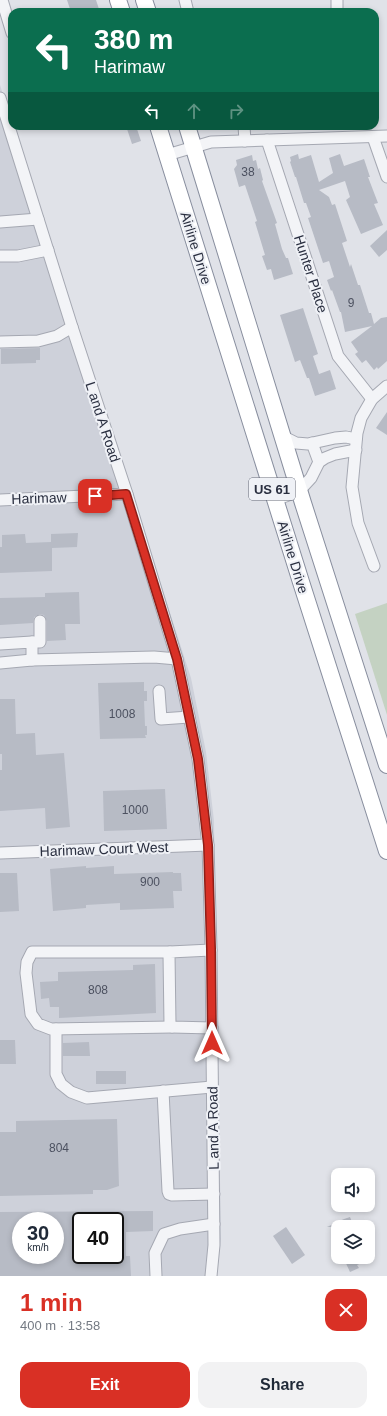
<!DOCTYPE html>
<meta charset="utf-8">
<style>
:root{--surface:#fff;--page:#f2f2f3;--text:#1f2937;--muted:#747a83;--accent:#d93025}
body{margin:0;font-family:Arial,sans-serif;background:var(--page);color:var(--text);height:100vh;display:flex;flex-direction:column;font-size:15px;white-space:nowrap}
*{box-sizing:border-box;margin:0}
p{font-size:13px;color:var(--muted)}
.icon{flex:none;width:22px;height:22px;fill:none;stroke:currentColor;stroke-width:2;stroke-linecap:round;stroke-linejoin:round}
.map{position:relative;height:1276px;overflow:hidden}
.side{display:flex;flex-direction:column;background:var(--surface);flex:1}
.side>*{flex:none}
.banner{position:absolute;left:8px;top:8px;width:371px;height:122px;border-radius:12px;box-shadow:0 2px 6px #0003;background:#0b6e4f;color:#fff;overflow:hidden}
.fabs{position:absolute;left:331px;top:1168px;display:grid;gap:8px}
.fabs a{display:grid;place-items:center;width:44px;height:44px;border-radius:8px;background:var(--surface);box-shadow:0 2px 6px #0003;font-size:20px}
.speed{position:absolute;left:12px;top:1212px;display:flex;gap:8px;font-size:20px;font-weight:700;text-align:center}
.speed>*{display:grid;place-content:center;width:52px;height:52px;border-radius:50%;background:var(--surface);box-shadow:0 2px 6px #0003;line-height:1}
.speed small{font-size:10px;font-weight:400}
.speed .limit{border:2px solid #111;border-radius:6px;background:#fff;color:#111}
.pin{position:absolute;display:grid;place-items:center;width:34px;height:34px;color:#fff;margin:-17px;border-radius:8px;box-shadow:0 2px 6px #0006}
.me{position:absolute;width:44px;margin:-22px;rotate:0deg;stroke-linejoin:round;filter:drop-shadow(0 0 3px #0008)}
.turn{display:flex;align-items:center;gap:14px;height:84px;padding:0 20px;font-size:18px}
.turn .icon{width:52px;height:52px;stroke-width:2.5}
.turn b{display:block;font-size:28px;line-height:34px}
.lanes{display:flex;align-items:center;height:38px;padding:0 20px;background:#0003;justify-content:center;gap:20px;direction:ltr}
.lanes .off{opacity:.35}
.round{display:grid;place-items:center;flex:none;width:42px;height:42px;border-radius:12px;background:var(--page)}
.overview{display:flex;align-items:center;justify-content:space-between;height:68px;padding:0 20px}
h1{font-size:24px;font-weight:700;line-height:30px;color:var(--accent)}
.primary-button{display:flex;gap:8px;margin-top:auto;padding:8px 20px}
.primary-button a{flex:1;height:46px;border-radius:12px;background:var(--accent);color:#fff;font-size:16px;font-weight:700;line-height:46px;text-align:center}
.primary-button a+a{background:var(--page);color:var(--text)}
.map>svg:first-child{display:block}
.built{fill:#ced1da;fill-rule:evenodd}
.green{fill:#c4d2c2}
.building{fill:#b7bbc5;fill-rule:evenodd}
.lines{fill:none;stroke-linecap:round;stroke-linejoin:round}
.minor-casing{stroke:#a5a8b2;stroke-width:13}
.highway-casing{stroke:#888e9e;stroke-width:18}
.minor{stroke:#f3f4f7;stroke-width:11}
.highway{stroke:#fff;stroke-width:16}
.route-casing{stroke:#8d1f18;stroke-width:10}
.route{stroke:#d93025;stroke-width:7}
.labels{text-anchor:middle;stroke-width:4;stroke-linejoin:round;paint-order:stroke}
.number-label{font-size:12px;fill:#4c5160}
.shield{fill:#eff1f6;stroke:#646876;stroke-width:1}
.shield-label{font-size:13px;font-weight:bold;fill:#292e3f}
.street-label{font-size:14px;fill:#292e3f;stroke:#eff1f6}
</style>
<div class="map">
<svg width="387" height="1276" viewBox="0 0 387 1276">
<rect width="100%" height="100%" fill="#e0e2e8"/>
<path class="built" d="M0,85L191,678L206,752L214,821L221,1239L216,1276H0ZM21,1221H55V1255H21ZM81,1221H115V1255H81Z"/>
<path class="green" d="M387,603V715L355,614Z"/>
<g class="building">
<path d="M67,0H96L100,12H71Z"/>
<path d="M126,126H136L141,141L132,144Z"/>
<path d="M298,154L299,159L311,155L319,182L333,173L329,158L340,154L344,166L364,159L370,177H368L378,203L374,204L383,225L361,234L346,200L350,197L345,181L319,190L329,197L332,205L335,204L347,241L342,243L350,267L351,264L358,285H360L369,313H371L374,324L381,318L387,317V361L378,369L377,367L374,370L366,360L362,363L355,354L358,352L351,342L372,326L345,332L341,312H340L332,290L331,291L327,280L334,277L329,261L323,263L308,218L311,217L306,203H304L296,177H295L290,162L291,161L290,157Z"/>
<path d="M252,155L253,161L256,160L258,169L260,168L263,180L262,181L277,223L275,224L282,249L286,258H288L293,274L274,280L271,269L267,270L262,256L265,255L255,222L257,221L245,185L239,187L234,169L237,165L236,160Z"/>
<path d="M387,230V250L379,257L370,246Z"/>
<path d="M303,308L318,354L313,356L319,374L330,370L336,389L315,396L309,378H307L300,360L295,362L280,315Z"/>
<path d="M40,348V360H36V363L1,364V349Z"/>
<path d="M387,412V435L376,428Z"/>
<path d="M78,533L77,547L52,548V571L0,573V547H2V535L25,534L26,543L51,542V534Z"/>
<path d="M79,592L80,624H65L66,640L47,641V621L44,615L40,614L34,617L33,623L0,625V598L45,597V593Z"/>
<path d="M144,682V691H147V701H144L145,726H147V735H145L146,738L100,739L98,683Z"/>
<path d="M0,699H15L16,734L35,733L36,755L64,753L70,827L46,829L45,808L0,811V770H2V754H0Z"/>
<path d="M165,789L167,829L104,831L103,791Z"/>
<path d="M86,866V868L114,866V874L173,872V873H181L182,891H173L174,908L120,910V903L86,905V908L53,911L50,869Z"/>
<path d="M0,873H17L19,911L0,912Z"/>
<path d="M155,964L156,1013L59,1018V1007H50L49,998L41,999L40,982L58,981V972L133,970V965Z"/>
<path d="M0,1040H15L16,1064H0Z"/>
<path d="M89,1042L90,1056H63V1043Z"/>
<rect x="96" y="1071" width="30" height="13"/>
<path d="M117,1119L119,1186L107,1190H93V1194L0,1196V1132H16V1121Z"/>
<path d="M153,1211V1231L126,1232V1256H130L131,1276H0V1212ZM21,1221H55V1255H21ZM81,1221H115V1255H81Z"/>
<path d="M350,1217L354,1227H327L344,1219Z"/>
<path d="M286,1227L305,1255L292,1264L273,1236Z"/>
<path d="M343,1257H375L357,1265L359,1268L350,1272Z"/>
</g>
<g class="lines">
<g class="minor-casing">
<g id="minor">
<path d="M2,0L12,33"/>
<path d="M185,0L188,12"/>
<path d="M337,0V12"/>
<path d="M0,98L72,327L127,494L177,659L198,759L208,845L211,949L214,1245L211,1276"/>
<path d="M244,126L245,141"/>
<path d="M373,137L387,177"/>
<path d="M267,140L338,356L372,399"/>
<path d="M167,155L211,142L387,136"/>
<path d="M0,222L38,219"/>
<path d="M0,256H18L48,250"/>
<path d="M0,342L38,341L57,336L72,327"/>
<path d="M282,436L296,443L308,444L335,438L346,437L356,439"/>
<path d="M312,443L319,462"/>
<path d="M0,500L127,494"/>
<path d="M275,500L299,491L311,478L319,462L325,458L335,454L356,450"/>
<path d="M374,566L358,523L352,487L357,433L361,418L372,399L387,386"/>
<path d="M32,642H40V621"/>
<path d="M0,644L32,642V660"/>
<path d="M0,663L32,660L154,657L177,659"/>
<path d="M159,691L161,719L189,717"/>
<path d="M0,853L208,845"/>
<path d="M211,950L170,952L169,954L170,1024L172,1027L212,1028"/>
<path d="M170,952H32L27,962L26,973L31,1014L38,1024L51,1029L172,1027"/>
<path d="M56,1029V1074L61,1084L71,1092L87,1098L212,1087"/>
<path d="M163,1091L168,1191L169,1194L172,1195L214,1194"/>
<path d="M156,1276L155,1253L164,1234L180,1229L214,1224"/>
</g>
</g>
<g class="highway-casing">
<g id="highway">
<path d="M118,0L122,12"/>
<path d="M144,0L148,12"/>
<path d="M158,126L301,582L387,851"/>
<path d="M187,126L303,503L387,765"/>
</g>
</g>
<use href="#minor" class="minor"/>
<use href="#highway" class="highway"/>
</g>
<g class="lines">
<g class="route-casing">
<path id="route" d="M95,496L126,494L177,659L198,759L208,845L211,949L212,1043"/>
</g>
<use href="#route" class="route"/>
</g>
<g class="labels">
<g class="number-label">
<text x="248" y="176">38</text>
<text x="351" y="307">9</text>
<text x="122" y="718">1008</text>
<text x="135" y="814">1000</text>
<text x="150" y="886">900</text>
<text x="98" y="994">808</text>
<text x="59" y="1152">804</text>
</g>
<rect class="shield" x="249" y="478" width="46" height="22" rx="3"/>
<g class="shield-label">
<text x="272" y="494">US 61</text>
</g>
<g class="street-label">
<text transform="translate(196 248) rotate(73)" y="5">Airline Drive</text>
<text transform="translate(311 274) rotate(72)" y="5">Hunter Place</text>
<text transform="translate(103 422) rotate(72)" y="5">L and A Road</text>
<text transform="translate(39 498) rotate(-2)" y="5">Harimaw</text>
<text transform="translate(293 557) rotate(73)" y="5">Airline Drive</text>
<text transform="translate(104 849) rotate(-2)" y="5">Harimaw Court West</text>
<text transform="translate(213 1128) rotate(-91)" y="5">L and A Road</text>
</g>
</g>
</svg>
<div class="fabs">
<a><svg class="icon" aria-label="sound" viewBox="0 0 24 24"><path d="M4 9h4l5-4v14l-5-4H4zM17 9q2 3 0 6"/></svg></a>
<a><svg class="icon" aria-label="layers" viewBox="0 0 24 24"><path d="M12 4l9 5-9 5-9-5zM3 14l9 5 9-5"/></svg></a>
</div>
<div class="speed"><div>30<small>km/h</small></div><div class="limit">40</div></div>
<div class="pin" style="left:95px;top:496px;background:#d93025"><svg class="icon" aria-label="arrive" viewBox="0 0 24 24"><path d="M6 21V4h12l-3 4 3 4H6"/></svg></div>
<svg class="me" style="left:212px;top:1043px" viewBox="-20 -20 40 40"><path d="M0-17L14 15 0 8-14 15z" fill="#d93025" stroke="#fff" stroke-width="4"/></svg>
<div class="banner">
<div class="turn"><svg class="icon" aria-label="left" viewBox="0 0 24 24"><path d="M17 20v-9H6M10 6l-5 5 5 5"/></svg><div><b>380 m</b>Harimaw</div></div>
<div class="lanes"><svg class="icon" aria-label="left" viewBox="0 0 24 24"><path d="M17 20v-9H6M10 6l-5 5 5 5"/></svg><svg class="icon off" aria-label="ahead" viewBox="0 0 24 24"><path d="M12 20V5M6 11l6-6 6 6"/></svg><svg class="icon off" aria-label="right" viewBox="0 0 24 24"><path d="M7 20v-9h11M14 6l5 5-5 5"/></svg></div>
</div>
</div>
<section class="side">
<div class="overview"><div><h1>1 min</h1><p>400 m · 13:58</p></div><a class="round" style="background:#d93025;color:#fff"><svg class="icon" aria-label="close" viewBox="0 0 24 24"><path d="M6 6l12 12M18 6L6 18"/></svg></a></div>
<div class="primary-button"><a>Exit</a><a>Share</a></div>
</section>
